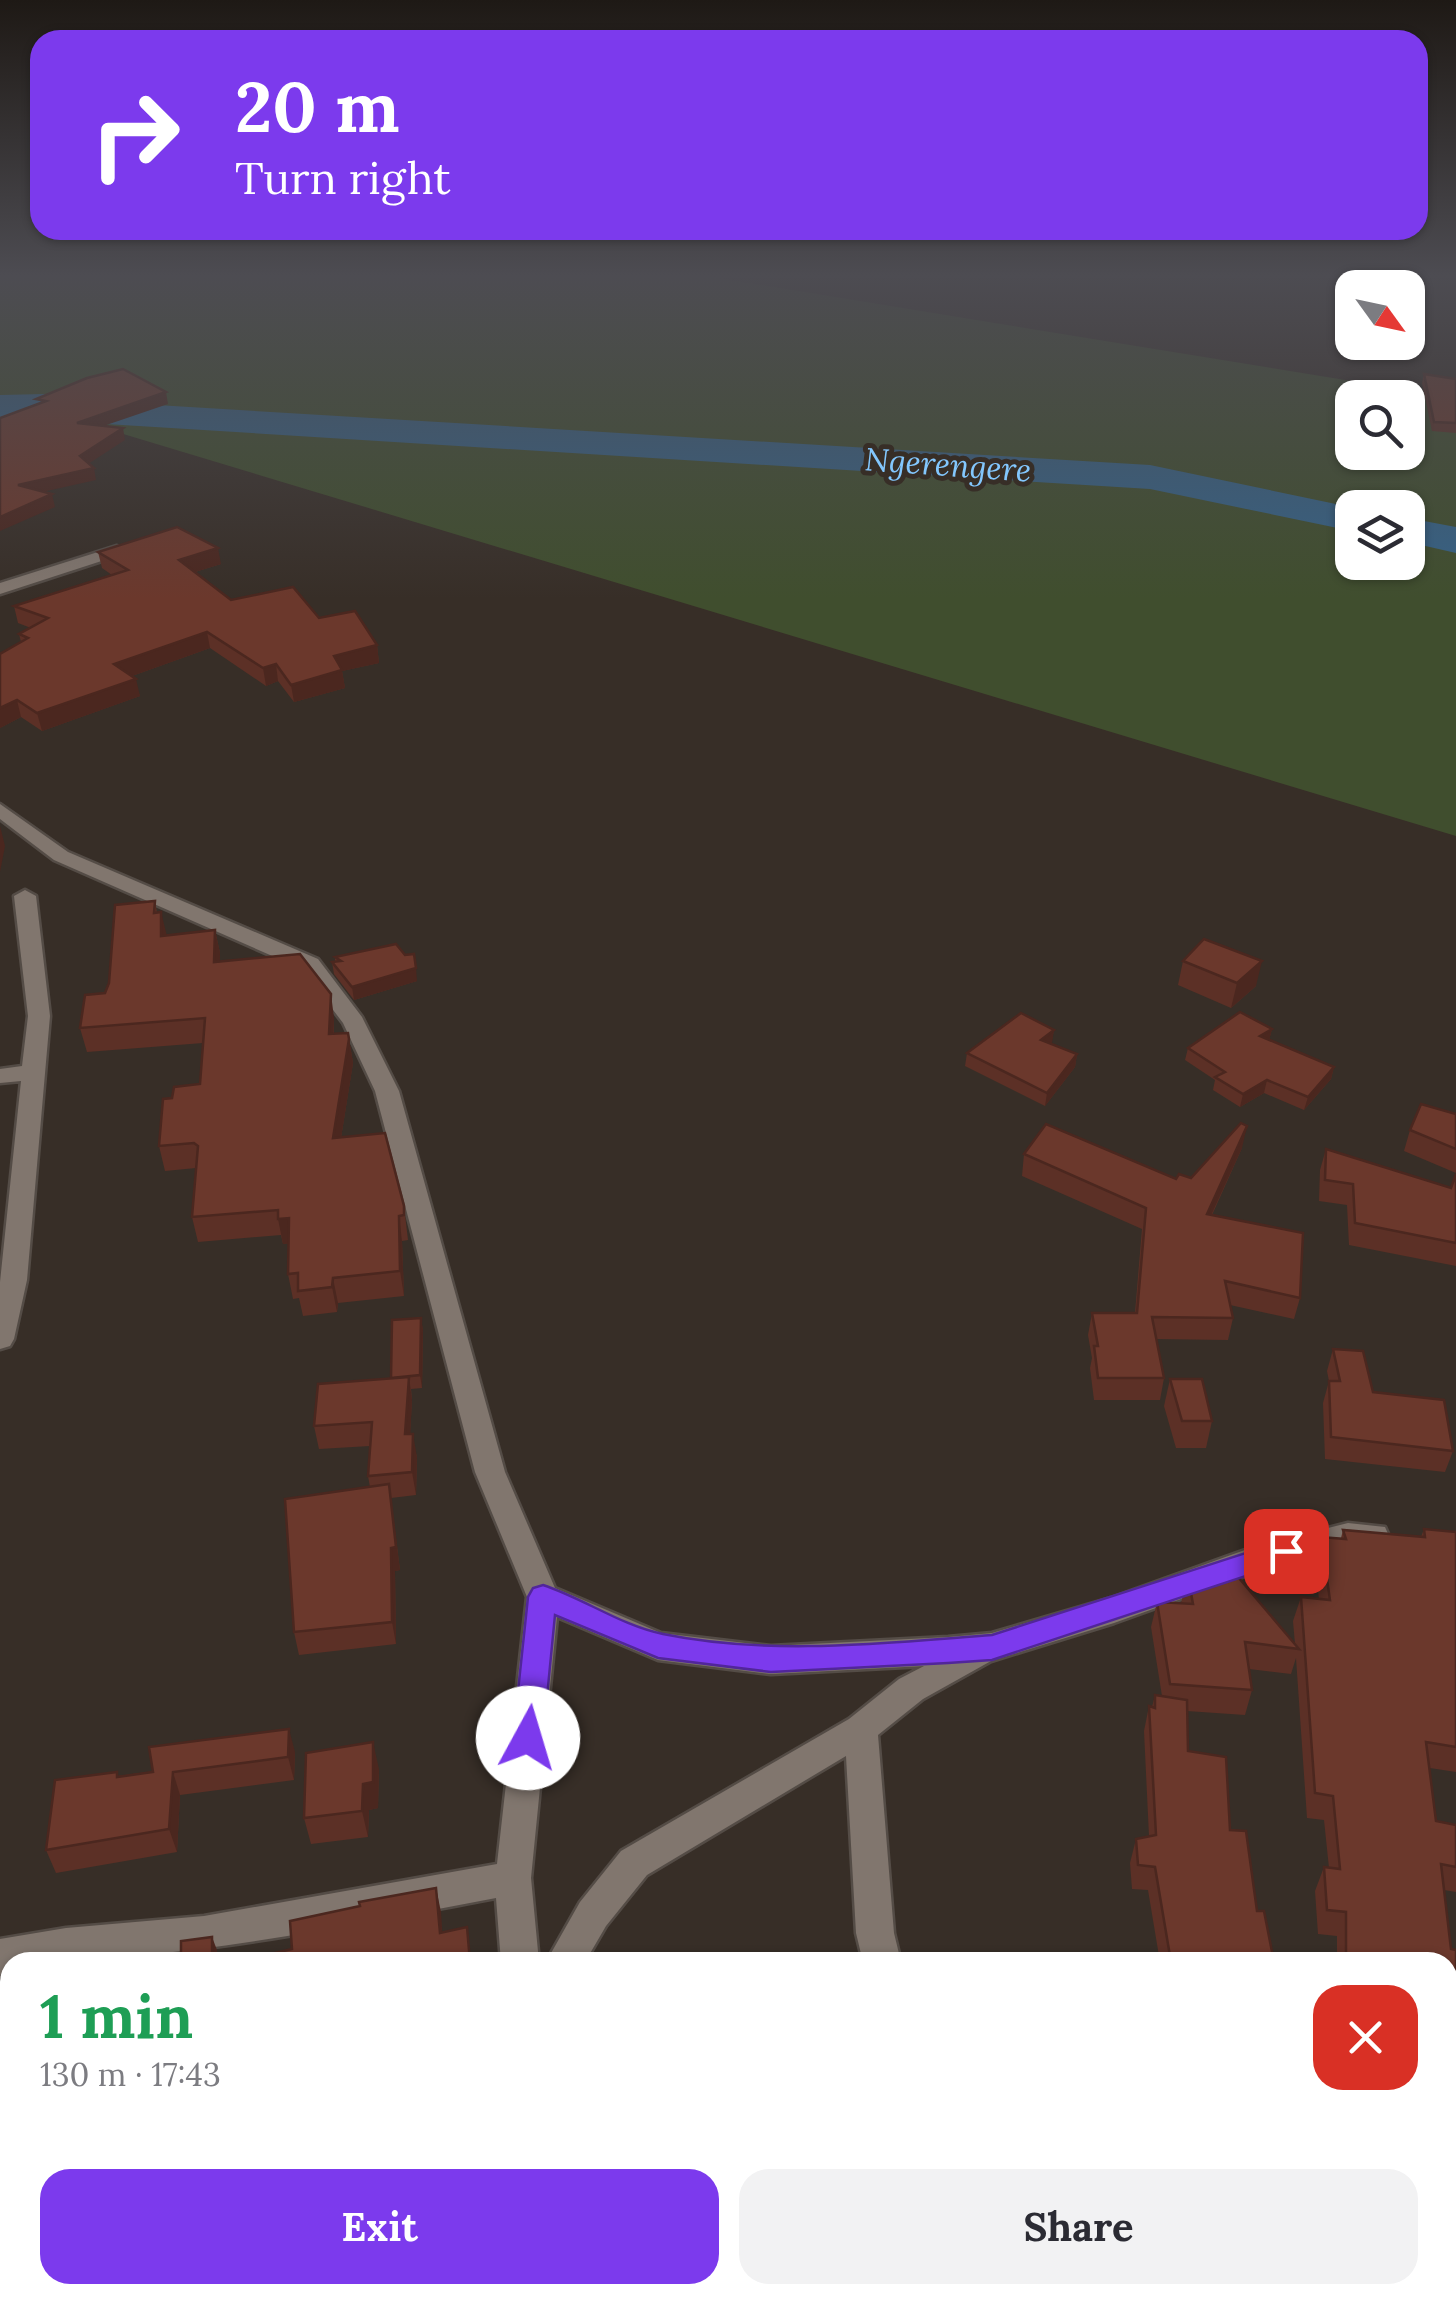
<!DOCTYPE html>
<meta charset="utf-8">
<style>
:root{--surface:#fff;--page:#f2f2f3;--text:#2b2b33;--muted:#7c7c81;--accent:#7c3aed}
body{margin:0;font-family:Lora,serif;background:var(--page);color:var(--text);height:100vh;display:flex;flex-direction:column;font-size:38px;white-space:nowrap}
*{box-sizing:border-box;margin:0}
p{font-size:32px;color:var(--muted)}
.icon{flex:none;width:55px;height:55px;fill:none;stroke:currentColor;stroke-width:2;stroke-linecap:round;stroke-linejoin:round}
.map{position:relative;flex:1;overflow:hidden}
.drawer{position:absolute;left:0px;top:1952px;width:1458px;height:352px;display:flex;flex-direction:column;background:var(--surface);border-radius:30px 30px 0 0;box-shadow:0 2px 8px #0004}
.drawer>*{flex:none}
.guide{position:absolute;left:30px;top:30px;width:1398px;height:210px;border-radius:30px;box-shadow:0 2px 8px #0004;background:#7c3aed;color:#fff;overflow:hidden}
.needle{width:65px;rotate:123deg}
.fabs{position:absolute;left:1335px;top:270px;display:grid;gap:20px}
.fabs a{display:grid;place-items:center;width:90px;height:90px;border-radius:20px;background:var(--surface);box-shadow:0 2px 8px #0004;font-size:50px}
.pin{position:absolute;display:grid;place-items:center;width:85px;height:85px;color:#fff;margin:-42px;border-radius:20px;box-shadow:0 5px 15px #0006}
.me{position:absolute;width:110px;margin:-55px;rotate:6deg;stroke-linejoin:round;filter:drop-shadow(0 0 8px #0008)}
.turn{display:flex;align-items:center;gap:35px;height:210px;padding:0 40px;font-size:45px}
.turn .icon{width:130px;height:130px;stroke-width:2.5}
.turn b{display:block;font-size:70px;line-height:85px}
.round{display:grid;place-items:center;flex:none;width:105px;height:105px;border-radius:30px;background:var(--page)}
.head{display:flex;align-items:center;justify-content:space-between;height:170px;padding:0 40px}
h1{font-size:60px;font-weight:800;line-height:75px;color:#1e9e55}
.primary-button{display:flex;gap:20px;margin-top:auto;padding:20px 40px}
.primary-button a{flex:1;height:115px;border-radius:30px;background:var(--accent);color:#fff;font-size:40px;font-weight:800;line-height:115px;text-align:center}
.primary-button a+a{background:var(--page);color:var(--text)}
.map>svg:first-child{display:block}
.green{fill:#404e2e;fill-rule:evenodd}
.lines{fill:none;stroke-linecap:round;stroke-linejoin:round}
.river{fill:#366285;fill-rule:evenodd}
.minor-casing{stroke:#544c46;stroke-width:5}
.minor{fill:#81766e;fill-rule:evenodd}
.wall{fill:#5c3026}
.shaded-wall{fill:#4b271f}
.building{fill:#6b382c;stroke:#4b271f;stroke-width:2.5}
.route{fill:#7c3aed;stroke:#51269a;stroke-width:2.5}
.labels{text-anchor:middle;stroke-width:10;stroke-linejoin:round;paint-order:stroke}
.far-water-label{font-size:32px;font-style:italic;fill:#83c7fe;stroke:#372e27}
</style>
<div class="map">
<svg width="1456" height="2304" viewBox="0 0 1456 2304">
<rect width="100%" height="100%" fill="#372e27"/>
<path class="green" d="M0,276H706L1456,398V836L100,427L0,424ZM1352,398H1408V452H1352ZM1352,508H1408V562H1352Z"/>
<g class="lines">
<g class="river">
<path d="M45,394L90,401L1150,465L1355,508L1352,531L1150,489L90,423L45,416L0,417V395Z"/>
<path d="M1408,518L1456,527V553L1408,542Z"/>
</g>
<g class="minor-casing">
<g id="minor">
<path d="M117,546L125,551L123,554L0,594V583Z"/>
<path d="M0,804L68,852L318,959L362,1017L399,1091L505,1472L555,1588L661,1633L771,1646L948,1637L992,1633L1111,1598L1256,1546L1348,1523L1385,1527L1389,1536L1385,1545L1348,1547L1259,1571L1114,1623L991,1661L923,1699L878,1735L894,1933L901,1962H863L856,1933L846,1756L647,1875L606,1926L585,1962H546L580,1902L621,1851L849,1719L899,1679L924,1666L771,1674L658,1660L557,1617L531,1878L539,1962H501L496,1898C335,1928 175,1962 10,1962V1973L0,1975V1939L66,1928L204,1916L497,1864L527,1597L475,1472L375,1091L343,1023L302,969L54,860L0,819Z"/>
<path d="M25,890L36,896L50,1016L27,1280L14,1339L10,1346L0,1349V1282L21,1081L0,1083V1069L22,1066L28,1016L14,896Z"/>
<rect x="526" y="2295" width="42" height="9"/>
<path d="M929,2295H971L972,2304H930Z"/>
</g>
</g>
<use href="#minor" class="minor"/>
</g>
<g class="wall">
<path d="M1424,374L1456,379V433L1432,431L1422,383Z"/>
<path d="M98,552L221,564L195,572L231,600L319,618L377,645L379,663L342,671L345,688L294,702L278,681L266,686L210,648L132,676L140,696L42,731L21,717L0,728L21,642L19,634L31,628L18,623L14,606L112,575L102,568Z"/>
<path d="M155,901L157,913L166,935L215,930L220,953L219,962L334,1018V1034L349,1039L353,1063L341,1138L404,1206L408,1240L402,1241L404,1296L338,1303L337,1312L303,1316L299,1298L293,1299L288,1274L289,1243L283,1244L281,1235L198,1242L192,1217L196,1168L165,1171L159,1146L172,1098L200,1084L203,1043L87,1052L80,1028L105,993Z"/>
<path d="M335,957L417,981L354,1000L334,974L332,962H335Z"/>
<path d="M1183,961L1256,986L1231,1008L1178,985Z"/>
<path d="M1272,1029L1269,1040L1334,1067L1331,1079L1304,1110L1264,1093L1240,1107L1213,1090L1215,1080L1185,1060L1188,1048Z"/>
<path d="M1054,1030L1051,1044L1077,1054L1075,1067L1045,1106L965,1066L967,1053Z"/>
<path d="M1456,1114V1173L1404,1151L1410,1130Z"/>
<path d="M1242,1148L1212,1215L1300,1298L1294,1319L1230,1305L1233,1318L1228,1340L1156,1339L1164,1378L1160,1400H1094L1090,1368L1092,1358L1088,1335L1092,1313H1135L1142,1229L1022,1176L1024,1154L1176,1179L1191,1178Z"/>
<path d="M1326,1149L1451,1188L1456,1174V1266L1349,1245L1347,1205L1319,1201L1320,1170Z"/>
<path d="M421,1318L423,1331L422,1388L411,1389L412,1400L410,1434L417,1457L416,1495L391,1498L400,1570L395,1571L396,1644L299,1655L294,1632L370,1487L368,1476L370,1446L319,1449L314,1426L391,1378Z"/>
<path d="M1333,1349L1373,1392L1453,1451L1445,1472L1325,1459L1323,1403L1329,1381L1327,1371Z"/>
<path d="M1170,1379L1212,1421L1206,1448H1176L1164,1406Z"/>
<path d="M1424,1529L1456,1532V1772L1430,1768L1436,1821L1456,1825V1892L1444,1890L1451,1949L1456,1950V2133L1448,2131V1962H1337V1936L1318,1934L1315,1891L1324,1867L1329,1868L1324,1820L1307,1818L1296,1658L1291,1674L1249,1669L1252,1690L1245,1715L1187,1711L1188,1751L1230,1830L1274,1962H1160L1148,1890L1132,1889L1130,1863L1136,1839L1149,1836L1144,1731L1149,1706L1152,1707L1155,1695L1162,1696L1151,1627L1157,1602L1181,1603L1188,1577L1295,1644L1293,1621L1301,1597L1319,1599L1314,1561L1321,1537L1341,1538L1343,1530L1421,1537Z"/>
<path d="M295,1752L294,1780L180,1795L177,1852L56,1873L46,1850L117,1772L118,1776Z"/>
<path d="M379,1769L378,1808L369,1810L368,1837L311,1844L304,1818Z"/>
<path d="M1304,2295H1448L1456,2304H1305Z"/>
</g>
<g class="shaded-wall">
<path d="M166,392L168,404L80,434L77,423Z"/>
<path d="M123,428L125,440L82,468L80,456Z"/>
<path d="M94,468L96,480L20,497L18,485Z"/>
<path d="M52,494L55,507L0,531V517Z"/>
<path d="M218,548L221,564L182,576L179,560Z"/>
<path d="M207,632L210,648L118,681L114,664Z"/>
<path d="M377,645L379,663L342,671L345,688L294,702L291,685L334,656Z"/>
<path d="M276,664L278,681L266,686L263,668Z"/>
<path d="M136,679L140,696L42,731L37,713Z"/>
<path d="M17,700L21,717L0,728V708Z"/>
<path d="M0,826L5,846L0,872Z"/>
<path d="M161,912L167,936H161Z"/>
<path d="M215,930L220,953L219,986L214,962Z"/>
<path d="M1262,961L1256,986L1231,1008L1237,983Z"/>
<path d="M416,968L417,981L354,1000L352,987Z"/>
<path d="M331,994L334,1018L333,1058L329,1034Z"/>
<path d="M1272,1029L1269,1041L1260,1036Z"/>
<path d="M1054,1030L1052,1043L1039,1052L1041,1040Z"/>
<path d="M349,1039L353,1063L337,1163L333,1138Z"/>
<path d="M1077,1054L1075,1067L1045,1106L1047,1093Z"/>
<path d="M1334,1067L1331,1079L1304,1110L1308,1097Z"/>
<path d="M1267,1080L1264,1093L1240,1107L1243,1094Z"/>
<path d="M1247,1126L1242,1148L1202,1235L1207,1214Z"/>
<path d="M399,1216L402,1241L404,1296L400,1271Z"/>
<path d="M289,1218L294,1243L283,1244L278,1219Z"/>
<path d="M333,1278L338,1303L337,1312L332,1287Z"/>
<path d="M421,1318L423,1331L422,1388L420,1375Z"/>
<path d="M409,1377L412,1400L409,1458L405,1434Z"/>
<path d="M413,1434L417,1457L416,1495L412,1472Z"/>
<path d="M389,1484L400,1570L395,1571L396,1644L392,1622Z"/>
<path d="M289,1729L295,1752L294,1780L288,1757Z"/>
<path d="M373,1742L379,1769L378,1808L369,1810L368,1837L362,1811L363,1784Z"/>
<path d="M173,1772L180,1795L177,1852L169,1829Z"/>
<path d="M436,1888L441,1912L444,1957L440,1933Z"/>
<path d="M212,1937L217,1950V1962H212Z"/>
</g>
<g class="building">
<path d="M123,369L166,392L77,423L123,428L80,456L94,468L18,485L52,494L0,517V418L46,401L36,399L87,378Z"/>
<path d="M1424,374L1456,379V423L1434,422Z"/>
<path d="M177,527L218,548L179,560L231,600L293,587L319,618L355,611L377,645L334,656L342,670L291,685L276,664L263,668L207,632L114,664L136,679L37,713L17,700L0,708V654L28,638L19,634L48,618L14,606L128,570L98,552Z"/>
<path d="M155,901L154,913L161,912V936L215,930L214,962L300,954L331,994L329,1034L348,1033L349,1039L333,1138L385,1133L404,1206V1215L399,1216L400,1271L333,1278L332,1287L298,1291V1273L288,1274L289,1218L278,1219V1210L192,1217L198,1146L194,1143L159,1146L163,1099L172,1098L174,1087L200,1084L205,1018L80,1028L85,995L105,993L109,983L115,905Z"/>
<path d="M1204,939L1262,961L1237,983L1183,961Z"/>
<path d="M396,944L405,955L414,954L416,968L352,987L332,962L341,961L335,957Z"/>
<path d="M1240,1012L1272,1029L1260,1036L1334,1067L1308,1097L1267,1080L1243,1094L1215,1077L1225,1072L1188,1048Z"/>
<path d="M1021,1013L1054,1030L1041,1040L1077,1054L1047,1093L967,1053Z"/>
<path d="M1421,1104L1456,1114V1149L1410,1130Z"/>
<path d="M1241,1123L1247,1126L1207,1214L1303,1233L1300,1298L1225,1281L1233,1318L1152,1317L1164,1378H1098L1094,1346H1098L1092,1313H1137L1146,1208L1024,1154L1046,1124L1176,1179L1179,1174L1191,1178Z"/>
<path d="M1326,1149L1451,1188L1456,1174V1243L1355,1223L1353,1184L1325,1180Z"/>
<path d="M421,1318L420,1375L391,1378L392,1320Z"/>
<path d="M1333,1349L1363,1351L1373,1392L1444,1400L1453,1451L1331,1437L1329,1381H1340Z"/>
<path d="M409,1377L405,1434H413L412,1472L368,1476L372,1422L314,1426L318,1384Z"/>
<path d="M1170,1379H1202L1212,1421H1182Z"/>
<path d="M389,1484L396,1547L391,1548L392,1622L294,1632L285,1499Z"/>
<path d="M1424,1529L1456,1532V1747L1426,1742L1436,1821L1456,1825V1867L1441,1864L1451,1949L1456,1950V2108L1448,2106V1962H1346V1912L1327,1910L1324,1867L1340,1869L1333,1796L1315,1793L1301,1597L1330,1600L1321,1537L1346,1539L1343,1530L1425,1537Z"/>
<path d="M1227,1564L1299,1649L1245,1642L1252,1690L1170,1684L1157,1602L1193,1604L1188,1577Z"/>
<path d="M1155,1695L1187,1700L1188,1751L1226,1757L1230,1830L1246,1831L1257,1911H1264L1274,1962H1171L1155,1867L1138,1865L1136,1839L1156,1835L1149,1706L1155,1708Z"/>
<path d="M289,1729L288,1757L173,1772L169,1829L46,1850L55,1780L117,1772V1777L153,1772L149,1747Z"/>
<path d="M373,1742V1782L363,1784L362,1811L304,1818L306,1753Z"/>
<path d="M436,1888L440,1933L467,1927L470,1962H237L292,1949L290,1921L360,1906L359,1902Z"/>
<path d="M212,1937V1962H181V1941Z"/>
<path d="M1448,2181L1456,2182V2304H1318L1317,2295H1448Z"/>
</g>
<linearGradient id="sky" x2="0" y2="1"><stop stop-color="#1e1915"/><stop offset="0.46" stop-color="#4d4c52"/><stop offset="1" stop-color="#4d4c52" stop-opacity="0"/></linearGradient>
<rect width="1456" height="599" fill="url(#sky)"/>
<path class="route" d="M1286,1540L1297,1543L1301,1551L1297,1559L992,1660L948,1663L771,1672L658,1658L555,1615L543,1738L539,1747L528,1751L517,1747L513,1738L528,1597L533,1588L543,1585C583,1598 622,1626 663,1634C770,1656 884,1643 992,1635Z"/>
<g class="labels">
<g class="far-water-label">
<text transform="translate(948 465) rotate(4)" y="11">Ngerengere</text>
</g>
</g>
</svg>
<div class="fabs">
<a><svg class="needle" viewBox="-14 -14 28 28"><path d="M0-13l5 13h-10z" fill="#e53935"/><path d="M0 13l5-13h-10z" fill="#7c7c81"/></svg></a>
<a><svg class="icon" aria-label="search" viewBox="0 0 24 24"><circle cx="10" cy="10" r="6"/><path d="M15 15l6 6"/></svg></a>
<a><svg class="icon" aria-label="layers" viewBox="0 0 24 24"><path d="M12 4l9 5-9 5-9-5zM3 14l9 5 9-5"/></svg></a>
</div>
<div class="pin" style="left:1286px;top:1551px;background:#d93025"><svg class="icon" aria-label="arrive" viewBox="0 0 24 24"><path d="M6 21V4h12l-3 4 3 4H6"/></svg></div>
<svg class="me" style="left:528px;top:1738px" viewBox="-20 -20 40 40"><circle r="19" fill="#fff"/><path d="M0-13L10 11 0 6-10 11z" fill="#7c3aed"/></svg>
<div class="guide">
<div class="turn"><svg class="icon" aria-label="right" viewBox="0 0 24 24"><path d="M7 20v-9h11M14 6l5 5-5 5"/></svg><div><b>20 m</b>Turn right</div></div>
</div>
<section class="drawer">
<div class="head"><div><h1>1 min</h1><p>130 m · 17:43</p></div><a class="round" style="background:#d93025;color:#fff"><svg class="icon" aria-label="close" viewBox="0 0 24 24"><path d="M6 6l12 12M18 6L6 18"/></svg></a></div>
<div class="primary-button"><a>Exit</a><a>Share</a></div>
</section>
</div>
